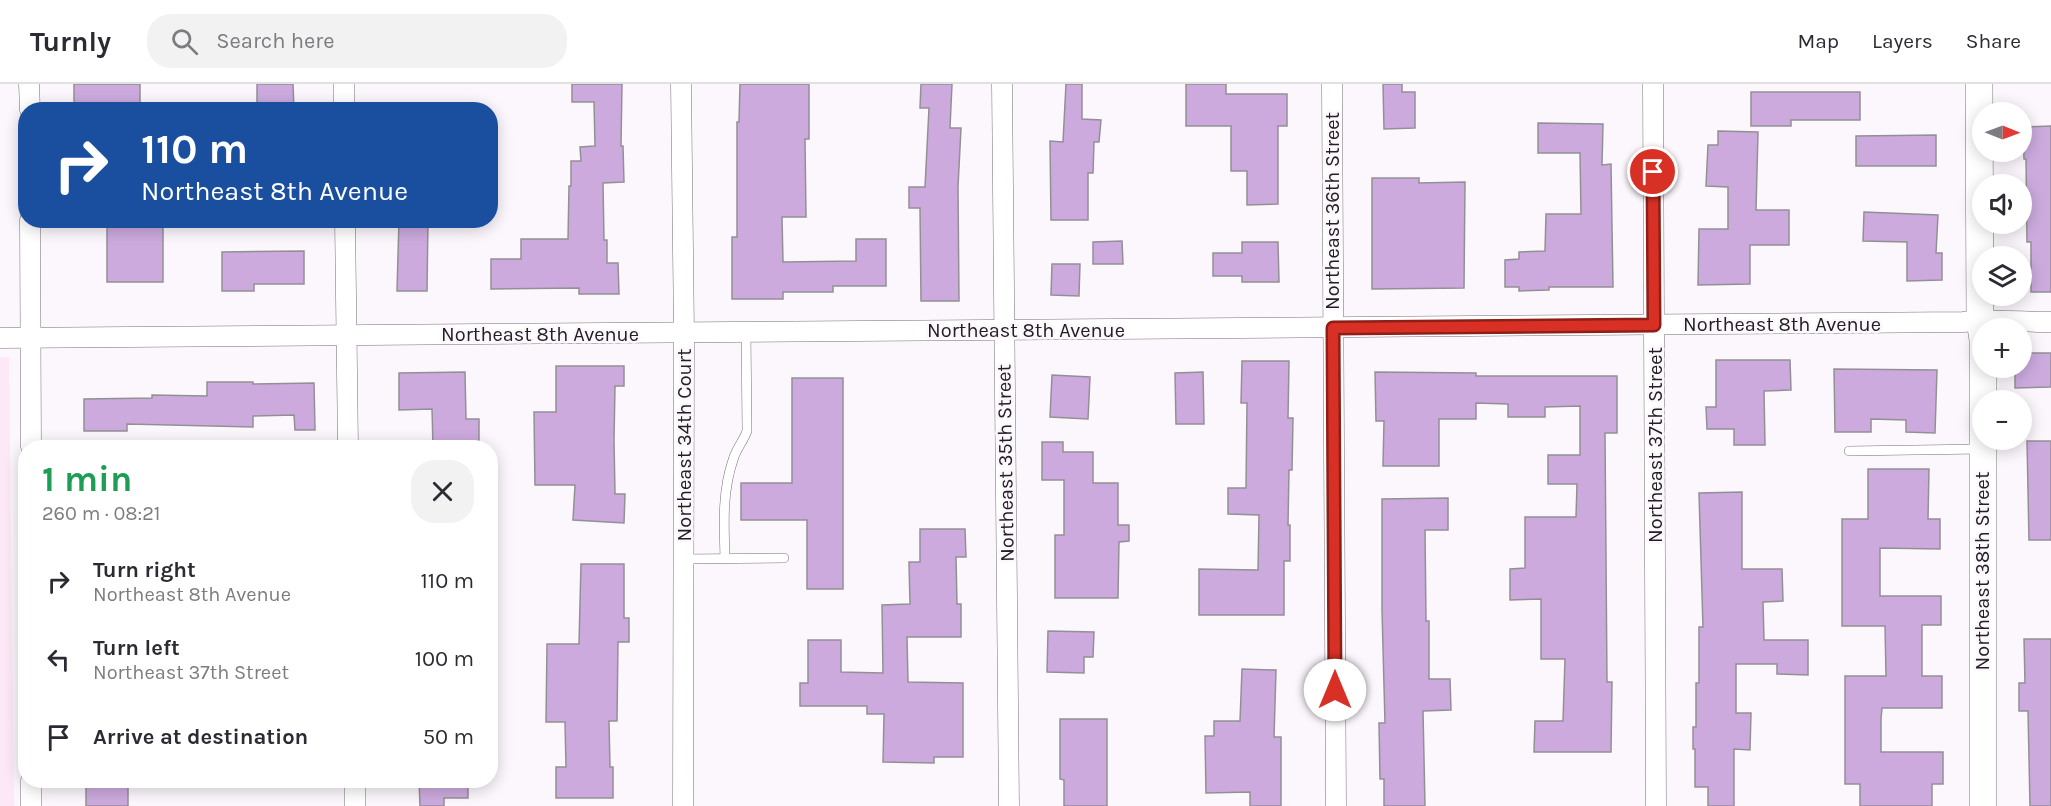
<!DOCTYPE html>
<meta charset="utf-8">
<style>
:root{--surface:#fff;--page:#f2f2f3;--text:#2b2b33;--muted:#7c7c81;--line:#e1e1e2}
body{margin:0;font-family:Karla,sans-serif;background:var(--page);color:var(--text);height:100vh;display:flex;flex-direction:column;font-size:22px;white-space:nowrap}
*{box-sizing:border-box;margin:0}
p{font-size:20px;color:var(--muted)}
.icon{flex:none;width:33px;height:33px;fill:none;stroke:currentColor;stroke-width:2;stroke-linecap:round;stroke-linejoin:round}
.map{position:relative;flex:1;overflow:hidden}
.panel{position:absolute;left:18px;top:356px;width:480px;height:348px;display:flex;flex-direction:column;background:var(--surface);border-radius:24px;box-shadow:0 3px 15px #0003}
.panel>*{flex:none}
.banner{position:absolute;left:18px;top:18px;width:480px;height:126px;border-radius:24px;box-shadow:0 3px 15px #0003;background:#1a4fa0;color:#fff;overflow:hidden}
.needle{width:39px;rotate:91deg}
.controls{position:absolute;left:1972px;top:18px;display:grid;gap:12px}
.controls a{display:grid;place-items:center;width:60px;height:60px;border-radius:50%;background:var(--surface);box-shadow:0 3px 15px #0003;font-size:30px}
.pin{position:absolute;display:grid;place-items:center;width:51px;height:51px;color:#fff;margin:-26px;border:3px solid #fff;border-radius:50%;box-shadow:0 2px 6px #0007}
.me{position:absolute;width:66px;margin:-33px;rotate:0deg;stroke-linejoin:round;filter:drop-shadow(0 0 4px #0008)}
.turn{display:flex;align-items:center;gap:21px;height:126px;padding:0 24px;font-size:27px}
.turn .icon{width:78px;height:78px;stroke-width:2.5}
.turn b{display:block;font-size:42px;line-height:51px}
.round{display:grid;place-items:center;flex:none;width:63px;height:63px;border-radius:24px;background:var(--page)}
.overview{display:flex;align-items:center;justify-content:space-between;height:102px;padding:0 24px}
h1{font-size:36px;font-weight:700;line-height:45px;color:#1e9e55}
ul{padding:0;list-style:none}
li{display:flex;align-items:center;gap:18px;height:78px;padding:0 24px}
li div{flex:1}
li b{display:block;font-size:22px}
li em{font-style:normal}
header{display:flex;align-items:center;gap:36px;box-sizing:border-box;height:84px;padding:0 30px;background:var(--surface);border-bottom:2px solid var(--line)}
header strong{font-size:28px}
nav{display:flex;gap:33px;margin-inline-start:auto;font-size:21px}
.search{width:420px;height:54px;background:var(--page);display:flex;align-items:center;gap:15px;box-sizing:border-box;padding:0 21px;border-radius:24px;color:var(--muted);font-size:22px}
.map>svg:first-child{display:block}
.education{fill:#fde8f7}
.building{fill:#ccaade;stroke:#939095;stroke-width:1.5}
.lines{fill:none;stroke-linecap:round;stroke-linejoin:round}
.lane-casing{stroke:#767175;stroke-width:10}
.street-casing{stroke:#767175;stroke-width:21}
.secondary-casing{stroke:#767175;stroke-width:28}
.lane{stroke:#fff;stroke-width:9}
.street{stroke:#fff;stroke-width:20}
.secondary{stroke:#fff;stroke-width:27}
.route-casing{stroke:#8d1f18;stroke-width:15}
.route{stroke:#d93025;stroke-width:10}
.labels{text-anchor:middle;stroke-width:5;stroke-linejoin:round;paint-order:stroke}
.street-label{font-size:20px;fill:#222022;stroke:#fcf7fc}
</style>
<header>
<strong>Turnly</strong>
<div class="search"><svg class="icon" aria-label="search" viewBox="0 0 24 24"><circle cx="10" cy="10" r="6"/><path d="M15 15l6 6"/></svg>Search here</div>
<nav><a>Map</a><a>Layers</a><a>Share</a></nav>
</header>
<div class="map">
<svg width="2051" height="722" viewBox="0 0 2051 722">
<rect width="100%" height="100%" fill="#fcf7fc"/>
<path class="education" d="M0,273H9L14,722H0Z"/>
<g class="building">
<path d="M74,0H140V26H90V20H74Z"/>
<path d="M257,0H293L294,26H257Z"/>
<path d="M572,0H622L621,62H623L624,98L603,99L604,156H607V179H618L619,210H579V204L491,205V175H521V155H568L569,102H571V77H581L580,63L595,62L594,18H572Z"/>
<path d="M740,0H809V55H805L806,133H782L783,178L856,177V155H886V202H833V208H783V215H732V153H737V38H739Z"/>
<path d="M921,0H952L950,44H961L958,103L959,217H921L920,124H909V103H925L929,24H920Z"/>
<path d="M1066,0H1082V35L1101,36L1099,58H1094L1093,89H1088V136H1051L1050,57L1063,58Z"/>
<path d="M1186,0H1226V10H1287V42H1278V120L1247,121V87H1231V42H1186Z"/>
<path d="M1383,0H1402V8H1415V44L1384,45Z"/>
<path d="M1751,8H1860V36H1791V42H1751Z"/>
<path d="M1538,39L1603,40L1602,81L1611,80L1613,203H1549V206L1519,207V203H1505V176L1519,175V168L1545,167L1546,130H1581L1580,69H1538Z"/>
<path d="M2051,42V208H2031V158H2027L2026,75H2024L2023,43Z"/>
<path d="M1718,47L1758,48L1756,126H1789V161H1750V200L1698,201L1699,145H1728V103L1706,102L1708,61H1718Z"/>
<path d="M1936,51V82H1856V52Z"/>
<path d="M1372,94H1419V99L1465,98L1464,204L1372,205Z"/>
<path d="M1864,128L1938,131L1936,169H1942V196L1907,197V158L1863,157Z"/>
<path d="M107,136H132V141L163,140V198H107Z"/>
<path d="M399,136H428L427,207H397Z"/>
<path d="M1122,157L1123,180H1093V158Z"/>
<path d="M1242,158H1278L1279,198H1242V192H1213V169H1242Z"/>
<path d="M304,167V200H254V207H222V168Z"/>
<path d="M1052,180H1080L1079,212L1051,211Z"/>
<path d="M2022,269H2051V303L2015,304V284H2022Z"/>
<path d="M1716,276H1790L1791,306L1764,307L1765,361H1734V345H1707L1706,323H1716Z"/>
<path d="M1242,277H1289L1288,334H1293L1292,386H1289L1288,441H1290V477H1284V531H1199V485L1258,486L1259,431L1228,430V404H1246L1247,319H1241Z"/>
<path d="M556,282H624V302H615L614,356L615,410H625L624,439L573,436L575,401H535L534,328H556Z"/>
<path d="M1834,285L1937,286L1935,349L1906,348V336L1871,335V348H1835Z"/>
<path d="M465,288L466,335H479V363H433L432,325L399,326V289Z"/>
<path d="M1203,288L1204,340H1176L1175,289Z"/>
<path d="M1375,288L1476,289V292H1617V349H1605L1607,598H1612L1611,668H1534L1535,637H1563L1565,575H1541V515L1510,516V485L1525,484V433H1576L1577,400H1548V371H1580V322L1545,323V333H1508V320L1476,319V335H1439V382H1383L1384,337H1376Z"/>
<path d="M1052,291L1090,293L1088,335L1050,333Z"/>
<path d="M792,294H843V505H807V436H741V399H792Z"/>
<path d="M207,298H253V300L314,299L315,346H295L294,331L253,332V343L127,340V347H84V315L152,314V311L207,312Z"/>
<path d="M2027,357H2051V456H2029Z"/>
<path d="M1042,358H1063V368H1093V399H1118V441H1129V457L1119,458L1118,514H1055V451H1064V396H1042Z"/>
<path d="M1868,385H1929L1928,435H1940V465L1880,464V512H1941V541H1922V592H1942V624H1882L1881,635V668H1943V700H1932V722H1860V700H1845V592H1886L1885,542H1842V435H1868Z"/>
<path d="M1742,408V485H1782L1783,517L1763,518L1764,556H1808V591L1777,590V580H1736V629H1751L1750,666L1734,665V722H1708V703H1695V665H1693V643H1696V599H1699V543H1703L1699,409Z"/>
<path d="M1448,414V446H1425L1426,537H1429V595H1450L1451,626L1423,627L1425,722H1384V695H1380L1379,639H1385L1382,526V415Z"/>
<path d="M920,445H965L966,473H956L957,520H961V553H907L908,598L963,599V673H934V679L883,678L884,630H867V622H800V599H808V556H841V588L883,589L882,521L910,520L909,478H920Z"/>
<path d="M581,480H624V534H629V558H618L617,637H609L610,683H613V714H556V683H566L565,638H546L547,560H579Z"/>
<path d="M1048,547L1094,548L1093,573H1084V589L1047,588Z"/>
<path d="M2024,555H2051V722H2030L2028,627H2019V599H2025Z"/>
<path d="M1242,585L1276,586L1274,653H1281V722H1250V708L1206,709L1205,652H1214V637H1240Z"/>
<path d="M1060,635H1107V722H1064V696L1060,695Z"/>
<path d="M419,696H468V714H444V722H420Z"/>
<path d="M128,702V722H86V703Z"/>
</g>
<g class="lines">
<g class="lane-casing">
<g id="lane">
<path d="M1849,367L1981,365"/>
<path d="M725,474C724,441 722,408 733,376C736,365 743,358 747,347L746,248"/>
<path d="M683,475L784,474"/>
</g>
</g>
<g class="street-casing">
<g id="street">
<path d="M29,0L30,26"/>
<path d="M344,0V26"/>
<path d="M681,0L684,249L683,722"/>
<path d="M1002,0L1009,722"/>
<path d="M1332,0L1336,722"/>
<path d="M1653,0L1656,722"/>
<path d="M30,136L31,363"/>
<path d="M345,136L348,363"/>
<path d="M0,254L1963,238C1992,235 2022,238 2051,238"/>
<path d="M31,696V722"/>
<path d="M355,696V722"/>
</g>
</g>
<g class="secondary-casing">
<path id="secondary" d="M1979,0L1980,236L1983,256V722"/>
</g>
<use href="#lane" class="lane"/>
<use href="#street" class="street"/>
<use href="#secondary" class="secondary"/>
</g>
<g class="lines">
<g class="route-casing">
<path id="route" d="M1335,606L1333,244L1654,241L1653,88"/>
</g>
<use href="#route" class="route"/>
</g>
<g class="labels">
<g class="street-label">
<text transform="translate(1332 127) rotate(-90)" y="7">Northeast 36th Street</text>
<text x="1782" y="247">Northeast 8th Avenue</text>
<text x="1026" y="253">Northeast 8th Avenue</text>
<text x="540" y="257">Northeast 8th Avenue</text>
<text transform="translate(684 361) rotate(-90)" y="7">Northeast 34th Court</text>
<text transform="translate(1655 361) rotate(-90)" y="7">Northeast 37th Street</text>
<text transform="translate(1005 379) rotate(-91)" y="7">Northeast 35th Street</text>
<text transform="translate(1982 487) rotate(-90)" y="7">Northeast 38th Street</text>
</g>
</g>
</svg>
<div class="controls">
<a><svg class="needle" viewBox="-14 -14 28 28"><path d="M0-13l5 13h-10z" fill="#e53935"/><path d="M0 13l5-13h-10z" fill="#7c7c81"/></svg></a>
<a><svg class="icon" aria-label="sound" viewBox="0 0 24 24"><path d="M4 9h4l5-4v14l-5-4H4zM17 9q2 3 0 6"/></svg></a>
<a><svg class="icon" aria-label="layers" viewBox="0 0 24 24"><path d="M12 4l9 5-9 5-9-5zM3 14l9 5 9-5"/></svg></a>
<a>+</a>
<a>−</a>
</div>
<div class="pin" style="left:1653px;top:88px;background:#d93025"><svg class="icon" aria-label="arrive" viewBox="0 0 24 24"><path d="M6 21V4h12l-3 4 3 4H6"/></svg></div>
<svg class="me" style="left:1335px;top:606px" viewBox="-20 -20 40 40"><circle r="19" fill="#fff"/><path d="M0-13L10 11 0 6-10 11z" fill="#d93025"/></svg>
<div class="banner">
<div class="turn"><svg class="icon" aria-label="right" viewBox="0 0 24 24"><path d="M7 20v-9h11M14 6l5 5-5 5"/></svg><div><b>110 m</b>Northeast 8th Avenue</div></div>
</div>
<section class="panel">
<div class="overview"><div><h1>1 min</h1><p>260 m · 08:21</p></div><a class="round"><svg class="icon" aria-label="close" viewBox="0 0 24 24"><path d="M6 6l12 12M18 6L6 18"/></svg></a></div>
<ul>
<li><svg class="icon" aria-label="right" viewBox="0 0 24 24"><path d="M7 20v-9h11M14 6l5 5-5 5"/></svg><div><b>Turn right</b><p>Northeast 8th Avenue</p></div><em>110 m</em></li>
<li><svg class="icon" aria-label="left" viewBox="0 0 24 24"><path d="M17 20v-9H6M10 6l-5 5 5 5"/></svg><div><b>Turn left</b><p>Northeast 37th Street</p></div><em>100 m</em></li>
<li><svg class="icon" aria-label="arrive" viewBox="0 0 24 24"><path d="M6 21V4h12l-3 4 3 4H6"/></svg><div><b>Arrive at destination</b></div><em>50 m</em></li>
</ul>
</section>
</div>
